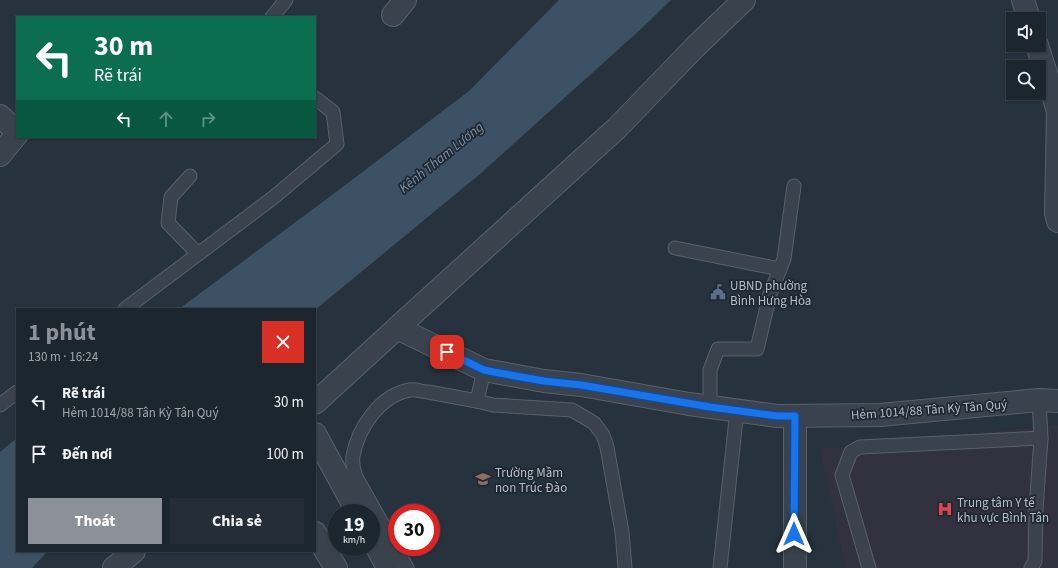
<!DOCTYPE html>
<html lang="vi">
<meta charset="utf-8">
<style>
:root{--surface:#1c262e;--page:#252e36;--text:#f1f3f6;--muted:#a0a5aa;--line:#3a434a;--accent:#8c9099}
body{margin:0;font-family:"Source Sans 3",sans-serif;background:var(--page);color:var(--text);height:100vh;display:flex;flex-direction:column;font-size:15px;white-space:nowrap}
*{box-sizing:border-box;margin:0}
p{font-size:13px;color:var(--muted)}
.icon{flex:none;width:22px;height:22px;fill:none;stroke:currentColor;stroke-width:2;stroke-linecap:round;stroke-linejoin:round}
.map{position:relative;flex:1;overflow:hidden}
.drawer{position:absolute;left:16px;top:308px;width:300px;height:244px;display:flex;flex-direction:column;background:var(--surface);border-radius:0px;box-shadow:0 1px 3px #0004,0 0 0 1px var(--line)}
.drawer>*{flex:none}
.top-card{position:absolute;left:16px;top:16px;width:300px;height:122px;border-radius:0px;box-shadow:0 1px 3px #0004,0 0 0 1px var(--line);background:#0b6e4f;color:#fff;overflow:hidden}
.buttons{position:absolute;left:1006px;top:12px;display:grid;gap:8px}
.buttons a{display:grid;place-items:center;width:40px;height:40px;border-radius:0px;background:var(--surface);box-shadow:0 1px 3px #0004,0 0 0 1px var(--line);font-size:20px}
.speed{position:absolute;left:328px;top:504px;display:flex;gap:8px;font-size:20px;font-weight:700;text-align:center}
.speed>*{display:grid;place-content:center;width:52px;height:52px;border-radius:50%;background:var(--surface);box-shadow:0 1px 3px #0004,0 0 0 1px var(--line);line-height:1}
.speed small{font-size:10px;font-weight:400}
.speed .limit{border:6px solid #d22;background:#fff;color:#111}
.pin{position:absolute;display:grid;place-items:center;width:34px;height:34px;color:#fff;margin:-17px;border-radius:8px;box-shadow:0 2px 6px #0006}
.me{position:absolute;width:44px;margin:-22px;rotate:0deg;stroke-linejoin:round;filter:drop-shadow(0 0 3px #0008)}
.turn{display:flex;align-items:center;gap:14px;height:84px;padding:0 12px;font-size:18px}
.turn .icon{width:52px;height:52px;stroke-width:2.5}
.turn b{display:block;font-size:28px;line-height:34px}
.lanes{display:flex;align-items:center;height:38px;padding:0 12px;background:#0003;justify-content:center;gap:20px;direction:ltr}
.lanes .off{opacity:.35}
.round{display:grid;place-items:center;flex:none;width:42px;height:42px;border-radius:0px;background:var(--page)}
.headline{display:flex;align-items:center;justify-content:space-between;height:68px;padding:0 12px}
h1{font-size:24px;font-weight:700;line-height:30px;color:var(--accent)}
.button{display:flex;gap:8px;margin-top:auto;padding:8px 12px}
.button a{flex:1;height:46px;border-radius:0px;background:var(--accent);color:#fff;font-size:16px;font-weight:700;line-height:46px;text-align:center}
.button a+a{background:var(--page);color:var(--text)}
ul{padding:0;list-style:none}
li{display:flex;align-items:center;gap:12px;height:52px;padding:0 12px}
li div{flex:1}
li b{display:block;font-size:15px}
li em{font-style:normal}
.map>svg:first-child{display:block}
.medical{fill:#32313e}
.water{fill:#3d5164}
.lines{fill:none;stroke-linecap:round;stroke-linejoin:round}
.lane-casing{stroke:#58616b;stroke-width:15}
.street-casing{stroke:#58616b;stroke-width:24}
.lane{stroke:#3a434d;stroke-width:13}
.street{stroke:#3a434d;stroke-width:22}
.route-casing{stroke:#114b97;stroke-width:10}
.route{stroke:#1a73e8;stroke-width:7}
.labels{text-anchor:middle;stroke-width:3.5;stroke-linejoin:round;paint-order:stroke}
.poi-label{font-size:13px;fill:#b6bec8;stroke:#1f2832;text-anchor:start}
.street-label{font-size:13px;fill:#b6bec8;stroke:#1f2832}
.water-label{font-size:14px;font-style:italic;fill:#7991a9;stroke:#1f2832}
</style>
<div class="map">
<svg width="1058" height="568" viewBox="0 0 1058 568">
<rect width="100%" height="100%" fill="#26323d"/>
<path class="medical" d="M1058,425V568H845L820,449Z"/>
<g class="water">
<path d="M559,0H671L641,29L480,174L315,310V309H179L340,189L469,91Z"/>
<path d="M17,438V551H48L32,568H0V452Z"/>
</g>
<g class="lines">
<g class="lane-casing">
<g id="lane">
<path d="M272,17L286,0"/>
<path d="M190,176L171,197L168,223L198,254"/>
<path d="M675,248L780,269"/>
<path d="M125,309L274,197L337,144L333,112L315,98"/>
<path d="M484,370L477,401L493,405L572,410L594,423L603,435L607,447L622,532L625,568"/>
<path d="M0,405L17,392"/>
<path d="M710,407V370L718,349H757L770,294L784,259L794,186"/>
<path d="M407,568L356,477C354,471 352,463 353,456C358,428 380,395 410,390C416,389 423,392 428,392C445,395 461,398 477,401"/>
<path d="M720,568L737,410"/>
<path d="M869,568L842,475L851,452L860,447L1041,438"/>
<path d="M1031,568L1035,561L1036,510L1041,438L1039,400"/>
</g>
</g>
<g class="street-casing">
<g id="street">
<path d="M1023,0L1029,19"/>
<path d="M393,15L405,0"/>
<path d="M1037,45L1058,111L1056,213L1058,221"/>
<path d="M0,116L17,132"/>
<path d="M0,155L17,134"/>
<path d="M397,328L617,128L695,47L744,0"/>
<path d="M315,403L397,328L484,370L544,381L581,385L689,404L777,416L880,415L1039,400L1058,401"/>
<path d="M315,434L358,513"/>
<path d="M315,533L336,568"/>
<path d="M371,536L388,568"/>
<path d="M114,568L134,551"/>
<path d="M795,568V416"/>
</g>
</g>
<use href="#lane" class="lane"/>
<use href="#street" class="street"/>
</g>
<g class="lines">
<g class="route-casing">
<path id="route" d="M447,352L484,370L499,373L544,381L581,385L710,407L777,416H795L794,534"/>
</g>
<use href="#route" class="route"/>
</g>
<defs>
<g id="civic-bare" transform="scale(1.2)"><path d="M-.6-6.5H3V-4.5H.6V-3L4-1V1h2V6H-6V1h2V-1L-.6-3ZM-1.2 2.5V6h2.4V2.5Z" fill="#5c6f8a" stroke="#1f2832" stroke-width="2.5" paint-order="stroke"/></g>
<g id="school-bare" transform="scale(1.2)"><path d="M0-5L7-2L0 1L-7-2ZM-4 1L0 2.5L4 1V4Q0 6-4 4Z" fill="#8d6e63" stroke="#1f2832" stroke-width="2.5" paint-order="stroke"/></g>
<g id="hospital-bare" transform="scale(1.2)"><path d="M-5-5h3v3.5h4V-5h3V5h-3V1.5h-4V5h-3Z" fill="#e0444e" stroke="#1f2832" stroke-width="2.5" paint-order="stroke"/></g>
</defs>
<g fill-rule="evenodd">
<use href="#civic-bare" x="718" y="292"/>
<use href="#school-bare" x="483" y="479"/>
<use href="#hospital-bare" x="945" y="509"/>
</g>
<g class="labels">
<g class="poi-label">
<text x="730" y="290">UBND phường<tspan x="730" dy="15">Bình Hưng Hòa</tspan></text>
<text x="495" y="477">Trường Mầm<tspan x="495" dy="15">non Trúc Đào</tspan></text>
<text x="957" y="507">Trung tâm Y tế<tspan x="957" dy="15">khu vực Bình Tân</tspan></text>
</g>
<g class="street-label">
<text transform="translate(929 409) rotate(-4)" y="5">Hẻm 1014/88 Tân Kỳ Tân Quý</text>
</g>
<g class="water-label">
<text transform="translate(441 157) rotate(-39)" y="5">Kênh Tham Lương</text>
</g>
</g>
</svg>
<div class="buttons">
<a><svg class="icon" aria-label="sound" viewBox="0 0 24 24"><path d="M4 9h4l5-4v14l-5-4H4zM17 9q2 3 0 6"/></svg></a>
<a><svg class="icon" aria-label="search" viewBox="0 0 24 24"><circle cx="10" cy="10" r="6"/><path d="M15 15l6 6"/></svg></a>
</div>
<div class="speed"><div>19<small>km/h</small></div><div class="limit">30</div></div>
<div class="pin" style="left:447px;top:352px;background:#d93025"><svg class="icon" aria-label="arrive" viewBox="0 0 24 24"><path d="M6 21V4h12l-3 4 3 4H6"/></svg></div>
<svg class="me" style="left:794px;top:534px" viewBox="-20 -20 40 40"><path d="M0-17L14 15 0 8-14 15z" fill="#1a73e8" stroke="#fff" stroke-width="4"/></svg>
<div class="top-card">
<div class="turn"><svg class="icon" aria-label="left" viewBox="0 0 24 24"><path d="M17 20v-9H6M10 6l-5 5 5 5"/></svg><div><b>30 m</b>Rẽ trái</div></div>
<div class="lanes"><svg class="icon" aria-label="left" viewBox="0 0 24 24"><path d="M17 20v-9H6M10 6l-5 5 5 5"/></svg><svg class="icon off" aria-label="ahead" viewBox="0 0 24 24"><path d="M12 20V5M6 11l6-6 6 6"/></svg><svg class="icon off" aria-label="right" viewBox="0 0 24 24"><path d="M7 20v-9h11M14 6l5 5-5 5"/></svg></div>
</div>
<section class="drawer">
<div class="headline"><div><h1>1 phút</h1><p>130 m · 16:24</p></div><a class="round" style="background:#d93025;color:#fff"><svg class="icon" aria-label="close" viewBox="0 0 24 24"><path d="M6 6l12 12M18 6L6 18"/></svg></a></div>
<ul>
<li><svg class="icon" aria-label="left" viewBox="0 0 24 24"><path d="M17 20v-9H6M10 6l-5 5 5 5"/></svg><div><b>Rẽ trái</b><p>Hẻm 1014/88 Tân Kỳ Tân Quý</p></div><em>30 m</em></li>
<li><svg class="icon" aria-label="arrive" viewBox="0 0 24 24"><path d="M6 21V4h12l-3 4 3 4H6"/></svg><div><b>Đến nơi</b></div><em>100 m</em></li>
</ul>
<div class="button"><a>Thoát</a><a>Chia sẻ</a></div>
</section>
</div>
